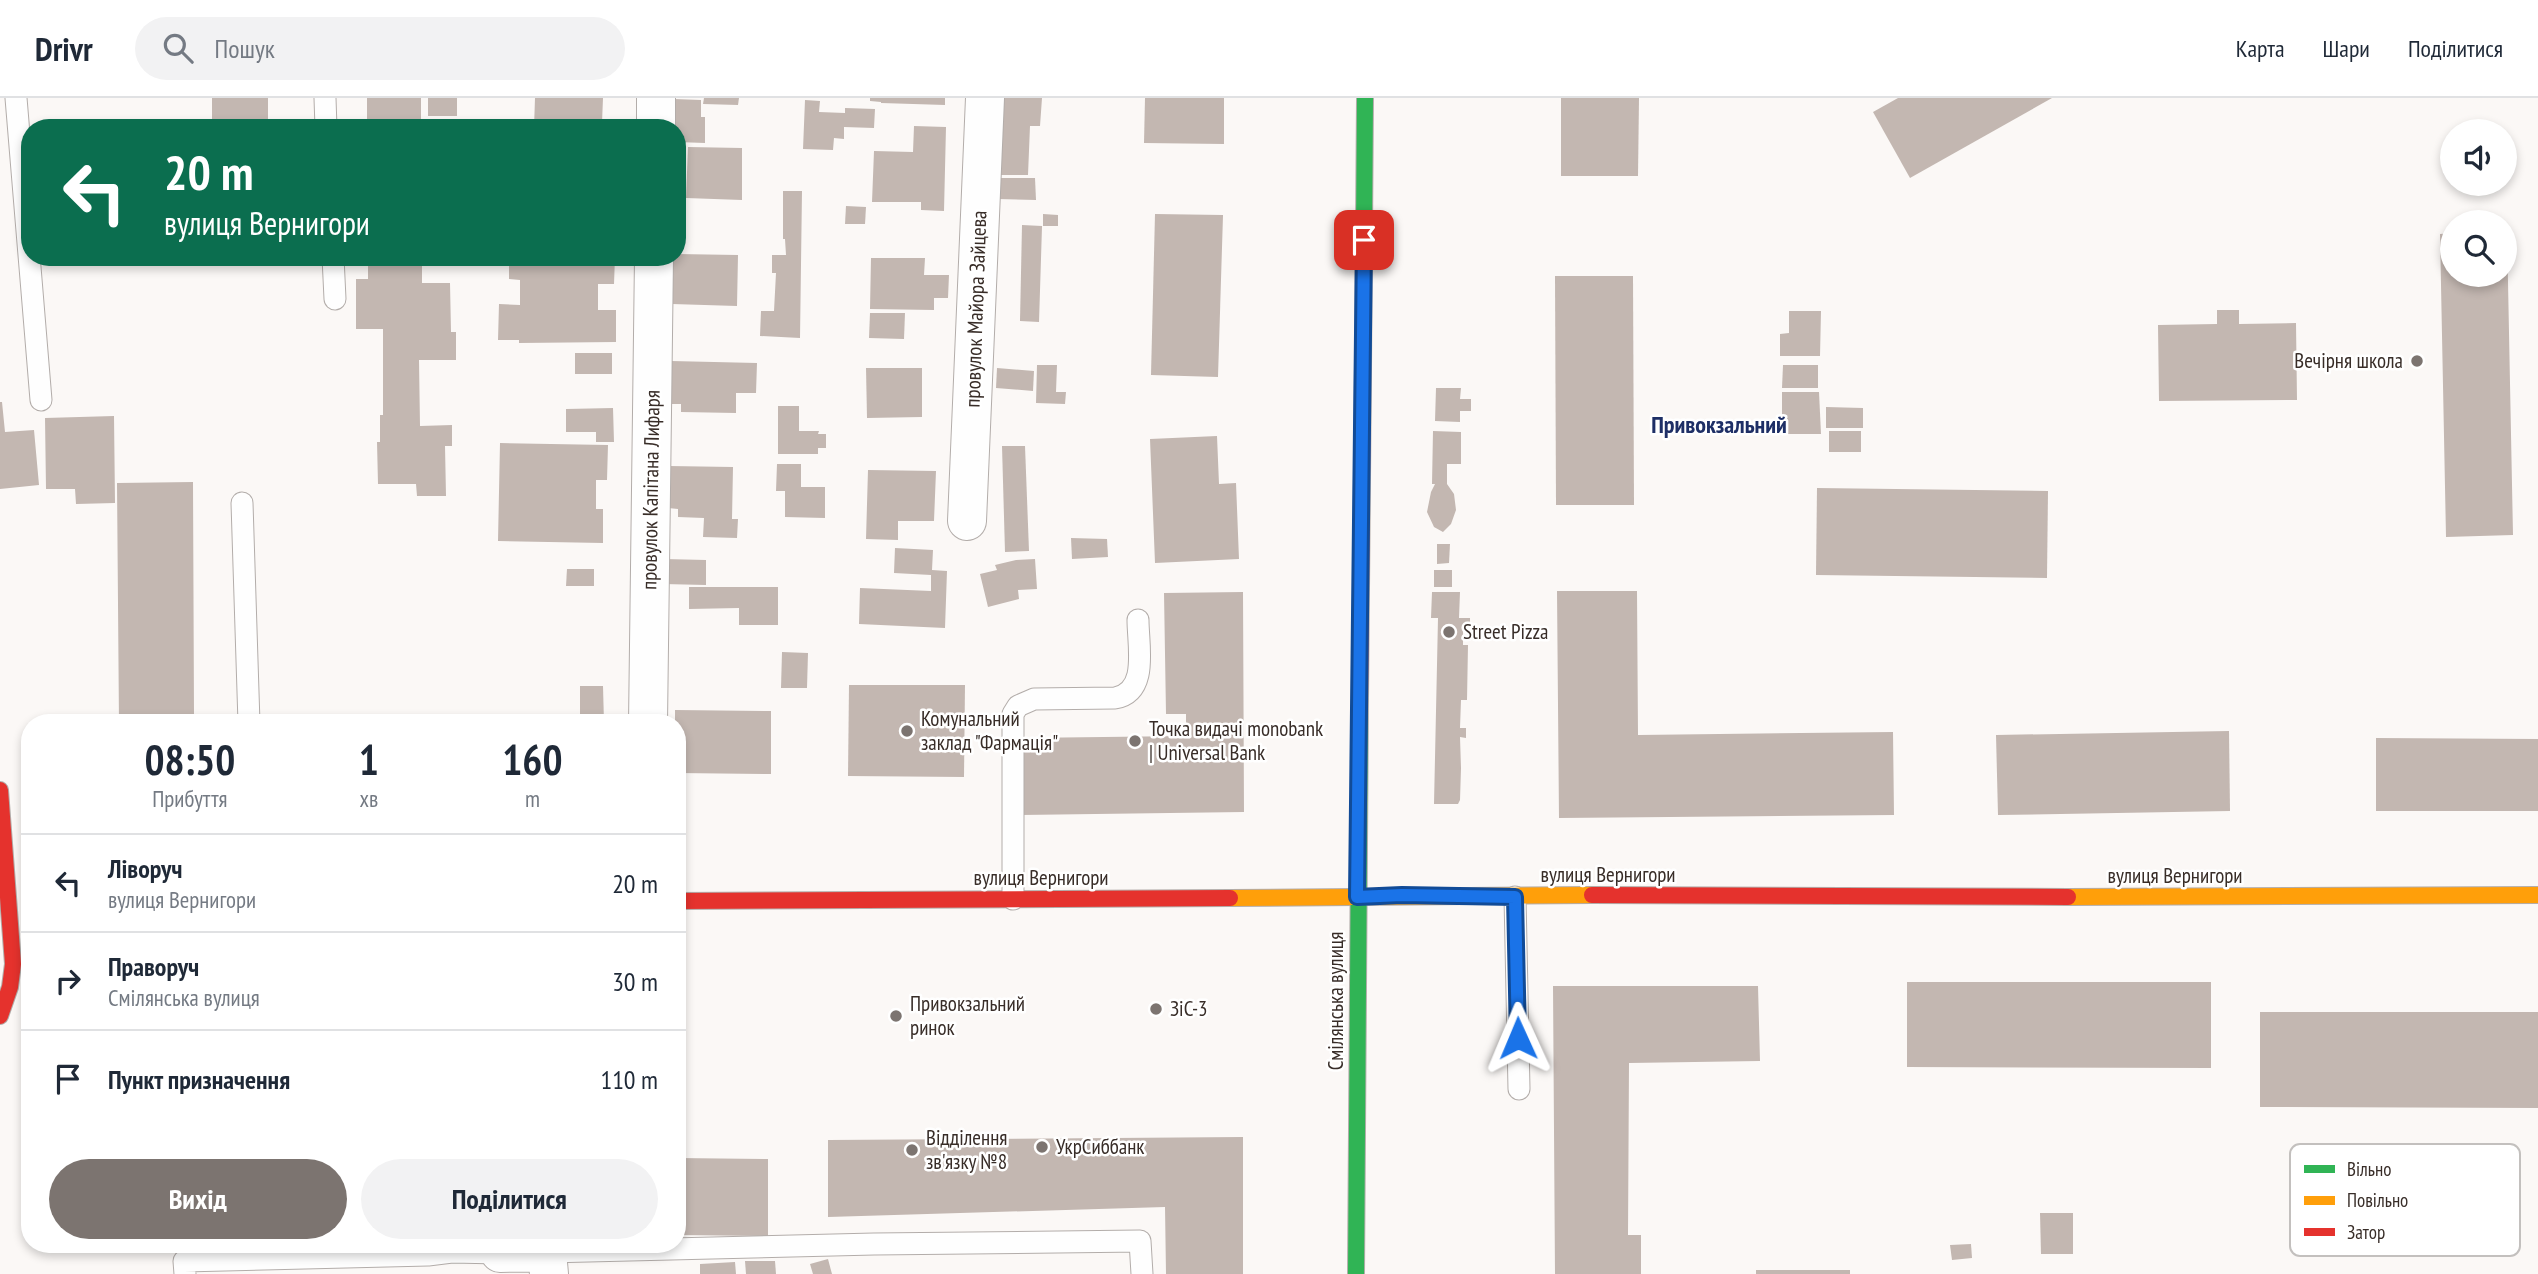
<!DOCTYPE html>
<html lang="uk">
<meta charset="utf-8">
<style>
:root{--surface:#fff;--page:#f2f2f3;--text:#1f2937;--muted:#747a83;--line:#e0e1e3;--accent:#7c7470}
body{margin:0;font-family:"PT Sans Narrow",sans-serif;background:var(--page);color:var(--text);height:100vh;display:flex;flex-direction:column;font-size:26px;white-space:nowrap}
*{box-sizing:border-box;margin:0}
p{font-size:23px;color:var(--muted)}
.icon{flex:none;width:38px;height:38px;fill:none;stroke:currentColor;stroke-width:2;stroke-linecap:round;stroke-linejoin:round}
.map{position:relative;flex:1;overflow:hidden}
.details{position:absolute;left:21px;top:616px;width:665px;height:539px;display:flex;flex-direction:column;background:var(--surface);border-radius:28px;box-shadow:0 4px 10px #0003}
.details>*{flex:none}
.top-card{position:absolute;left:21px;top:21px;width:665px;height:147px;border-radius:28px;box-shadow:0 4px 10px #0003;background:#0b6e4f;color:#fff;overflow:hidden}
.fabs{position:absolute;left:2440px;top:21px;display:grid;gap:14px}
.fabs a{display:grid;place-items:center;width:77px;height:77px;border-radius:50%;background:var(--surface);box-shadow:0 4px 10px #0003;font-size:35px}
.pin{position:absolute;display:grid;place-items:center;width:60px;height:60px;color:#fff;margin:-30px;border-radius:14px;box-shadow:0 4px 10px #0006}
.me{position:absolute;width:77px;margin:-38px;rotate:359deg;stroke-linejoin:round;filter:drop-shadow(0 0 5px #0008)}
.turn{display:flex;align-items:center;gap:24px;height:147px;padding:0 28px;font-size:32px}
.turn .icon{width:91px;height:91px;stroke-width:2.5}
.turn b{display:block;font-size:49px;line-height:60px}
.eta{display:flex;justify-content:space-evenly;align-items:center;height:119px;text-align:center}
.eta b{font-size:42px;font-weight:700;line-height:49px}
.primary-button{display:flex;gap:14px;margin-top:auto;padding:14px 28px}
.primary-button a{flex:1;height:80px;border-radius:42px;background:var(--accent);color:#fff;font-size:28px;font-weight:700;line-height:80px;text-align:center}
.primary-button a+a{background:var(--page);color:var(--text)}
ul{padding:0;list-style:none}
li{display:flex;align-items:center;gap:21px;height:98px;padding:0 28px;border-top:2px solid var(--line)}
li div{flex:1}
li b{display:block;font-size:26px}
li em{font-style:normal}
header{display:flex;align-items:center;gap:42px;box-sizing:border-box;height:98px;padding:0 35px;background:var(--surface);border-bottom:2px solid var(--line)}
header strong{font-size:33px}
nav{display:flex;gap:38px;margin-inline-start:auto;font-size:24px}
.search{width:490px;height:63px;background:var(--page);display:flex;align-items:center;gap:18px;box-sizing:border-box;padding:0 24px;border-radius:38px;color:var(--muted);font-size:26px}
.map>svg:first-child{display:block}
.building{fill:#c3b7b1}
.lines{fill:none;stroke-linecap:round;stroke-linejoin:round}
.lane-casing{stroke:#b3adaa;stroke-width:23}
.street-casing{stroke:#b3adaa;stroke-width:40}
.fast-casing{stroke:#b3adaa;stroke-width:18}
.slow-casing{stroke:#b3adaa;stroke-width:18}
.jam-casing{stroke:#b3adaa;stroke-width:18}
.lane{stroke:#fefefe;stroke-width:21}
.street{stroke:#fefefe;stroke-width:38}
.fast{stroke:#30b455;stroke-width:16}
.slow{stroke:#ff9f0a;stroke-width:16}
.jam{stroke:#e5322d;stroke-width:16}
.route-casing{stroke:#114b97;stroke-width:18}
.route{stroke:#1a73e8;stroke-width:12}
.poi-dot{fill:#7c7470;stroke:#fff;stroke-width:2.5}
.labels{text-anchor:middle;stroke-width:5;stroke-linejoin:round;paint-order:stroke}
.street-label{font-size:21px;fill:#382d28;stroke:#fff}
.poi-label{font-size:21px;fill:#382d28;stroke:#fff;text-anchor:start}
.quarter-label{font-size:24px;font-weight:bold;fill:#1e2f66;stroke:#fff}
.key{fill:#fff;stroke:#c3c0be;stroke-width:2}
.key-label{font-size:19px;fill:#382d28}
</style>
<header>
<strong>Drivr</strong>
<div class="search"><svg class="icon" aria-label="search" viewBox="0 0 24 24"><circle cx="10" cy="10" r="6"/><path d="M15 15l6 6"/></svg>Пошук</div>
<nav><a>Карта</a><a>Шари</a><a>Поділитися</a></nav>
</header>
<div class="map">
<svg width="2538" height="1176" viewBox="0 0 2538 1176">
<rect width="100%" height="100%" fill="#fbf8f6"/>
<g class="building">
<rect x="212" y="0" width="56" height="30"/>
<rect x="367" y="0" width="54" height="30"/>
<rect x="428" y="0" width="29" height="18"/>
<path d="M535,0H603L602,25L615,26V30H534Z"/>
<path d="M704,0H739L738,7L703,6Z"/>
<path d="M870,0H945V7L881,5V4L870,3Z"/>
<path d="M998,0H1042L1040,28H1030L1028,77H997Z"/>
<path d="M1145,0H1224V46L1144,45Z"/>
<path d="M1561,0H1639L1638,78H1561Z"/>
<path d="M1898,0H2052L1910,80L1873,14Z"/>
<path d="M674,1L701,2V19H705V45L677,44V30H673Z"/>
<path d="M805,2L820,3L819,14L845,15V10L875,11L874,30L844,29V41L834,40L833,52L803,51Z"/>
<path d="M914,28L946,29L944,113L921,112V104H872L874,53L913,54Z"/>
<path d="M688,49L742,50V102L686,100Z"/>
<path d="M998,80H1035L1036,102L997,101Z"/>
<path d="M783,93H802L800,240L760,238L761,213H774L776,175H772V157H786L785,141H783Z"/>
<path d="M846,108L866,109L865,126H845Z"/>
<path d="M1043,116L1058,117V128H1043Z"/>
<path d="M1155,116L1223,117L1218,279L1151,277Z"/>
<path d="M1022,127L1042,128L1039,224L1020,223Z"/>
<path d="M2504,133H2507L2513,437L2446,439L2440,136L2452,135V177H2504Z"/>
<path d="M677,156L738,157L737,208L672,206L673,159H677Z"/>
<path d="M368,159H422V185H450L451,234H456V262H419L420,328L452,327V348H445L446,398H417L416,386H378L377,344H380V317H383V231H356V181H368Z"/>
<path d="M509,159H615L614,186H598V212H616V244L519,245V242H498L499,206L520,207V182L509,181Z"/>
<path d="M871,160H925L924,177H949L948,200H934V212L870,211Z"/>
<path d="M1555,178H1633L1634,407H1556Z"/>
<path d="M2217,212H2239V226L2296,225L2297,302L2159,303L2158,227L2217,226Z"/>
<path d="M1789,213H1821L1820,258H1780V236L1789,235Z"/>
<path d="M870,215H905L904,241L869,240Z"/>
<rect x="575" y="255" width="37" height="21"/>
<path d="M671,263L757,265L756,295H736V315L681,314V306H670Z"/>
<path d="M1037,267H1057L1056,294H1066L1065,306L1036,305Z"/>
<path d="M1783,267H1818V290H1782Z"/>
<path d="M866,270H922V319L867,320Z"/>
<path d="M997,270L1034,273L1033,293L996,290Z"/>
<path d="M1436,290H1461L1460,301H1471V313H1460V324L1435,323Z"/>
<path d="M1782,294H1819L1821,336H1782Z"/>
<path d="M0,304H2L5,334L34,332L39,387L0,391Z"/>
<path d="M778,308H799V333H819L818,336H826V350H818V356H778Z"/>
<path d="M1826,309L1863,310V330H1826Z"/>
<path d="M613,310L614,344H596V334H566V311Z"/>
<path d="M114,318L115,405L76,406L75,391H46L45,320Z"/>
<path d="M1433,333L1461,334V366H1447V386L1454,396L1456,412L1451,426L1443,434L1434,429L1427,414L1431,394L1435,386H1432Z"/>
<rect x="1829" y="333" width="32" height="21"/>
<path d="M1217,338L1219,386L1236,385L1239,461L1155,465L1150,341Z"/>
<path d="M500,345L608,347L607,382H596V411H603V445L498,443Z"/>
<path d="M1002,348H1025L1029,453L1005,454Z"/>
<path d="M777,366H801V389H825V420L785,419V393H776Z"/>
<path d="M669,368L733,369L732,421H738L737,440L703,439L704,420L678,419V411L668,410Z"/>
<path d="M868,372L936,373L934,423H898V442L866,441Z"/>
<path d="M193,384L194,617H172V625H119L117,385Z"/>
<path d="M1817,390L2048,393L2047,480L1816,477Z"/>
<path d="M1071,440L1107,441L1108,459L1072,461Z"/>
<path d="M1437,446H1450L1449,465L1437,466Z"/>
<path d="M895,450L933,452L932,472L947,473L945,530L859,526L860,490L931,493V477L894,475Z"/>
<path d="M664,461L706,462V487L663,486Z"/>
<path d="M1035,461L1037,491L1018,492L1019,501L988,509L980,476L997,472L995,467L1016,462Z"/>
<path d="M567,471H594V488H566Z"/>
<rect x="1434" y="472" width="18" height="17"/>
<path d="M689,489H778V527H739V510L689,511Z"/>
<path d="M1557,493H1637L1638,637L1893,634L1894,717L1559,720Z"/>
<path d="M1243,494L1244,714L1021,717V640L1186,638V616H1166L1164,495Z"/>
<path d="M1432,494H1460L1459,520H1470V527H1463V547H1468L1467,602H1461L1460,630H1466V640L1460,639L1461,670L1460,702L1458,706H1434L1438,520H1431Z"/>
<path d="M782,554L808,555L807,590H781Z"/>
<path d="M849,587H965L964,679L848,678Z"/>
<path d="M580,588H603L604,625H580Z"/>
<path d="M675,612L771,613V676L677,675V625H675Z"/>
<path d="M2229,633L2230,713L1998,717L1996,637Z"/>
<path d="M2376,640L2538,641V713H2376Z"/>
<path d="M1907,884H2211V970L1907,969Z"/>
<path d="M1553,888H1758L1760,963L1629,965L1628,1137H1641V1176H1555Z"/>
<path d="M2260,914H2538V1010L2260,1009Z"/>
<path d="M1243,1039V1176H1166L1165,1109L828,1119V1042Z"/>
<path d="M677,1060L768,1061V1138L677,1137Z"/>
<path d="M2040,1115H2073V1156H2041Z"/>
<rect x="123" y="1146" width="31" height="3"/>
<path d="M1971,1146L1972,1160L1952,1162L1950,1147Z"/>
<path d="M828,1161L832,1176H813L810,1166Z"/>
<path d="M745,1163H775L776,1176H746Z"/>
<path d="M735,1164L736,1176H700V1166Z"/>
<rect x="1756" y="1172" width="94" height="4"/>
</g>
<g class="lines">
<g class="lane-casing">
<g id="lane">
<path d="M16,0L41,302"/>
<path d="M325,0L326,30"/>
<path d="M333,159L335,201"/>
<path d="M242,405L249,625"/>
<path d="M1515,799L1519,991"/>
<path d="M1013,801V616L1018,608L1034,601L1115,600C1149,594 1138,548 1138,522"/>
<path d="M547,1154L874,1146L1140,1143L1142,1176"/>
<path d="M185,1176L184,1163L428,1157L452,1154L500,1155"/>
</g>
</g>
<g class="street-casing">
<g id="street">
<path d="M656,30V0"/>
<path d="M967,423L985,0"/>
<path d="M648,625L654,159"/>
<path d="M499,1146L500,1155L547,1154L549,1176"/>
</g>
</g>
<g class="fast-casing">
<g id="fast">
<path d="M1363,269L1365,0"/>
<path d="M1356,1176L1360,601"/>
</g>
</g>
<g class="slow-casing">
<g id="slow">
<path d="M2068,799L2538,797"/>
<path d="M1230,800L1592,797"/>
</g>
</g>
<g class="jam-casing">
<g id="jam">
<path d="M1360,601L1363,269"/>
<path d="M0,692L13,866L10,889L0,918"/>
<path d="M1592,797L2068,799"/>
<path d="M677,803L1230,800"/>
</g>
</g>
<use href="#lane" class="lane"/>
<use href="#street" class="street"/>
<use href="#fast" class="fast"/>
<use href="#slow" class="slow"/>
<use href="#jam" class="jam"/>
</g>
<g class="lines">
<g class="route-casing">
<path id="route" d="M1364,142L1357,799L1402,797L1515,799L1518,940"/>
</g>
<use href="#route" class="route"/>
</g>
<g class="poi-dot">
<circle cx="2417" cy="263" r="7"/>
<circle cx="1449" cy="534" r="7"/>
<circle cx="907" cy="633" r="7"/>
<circle cx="1135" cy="643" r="7"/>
<circle cx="1156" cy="911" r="7"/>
<circle cx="896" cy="918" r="7"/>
<circle cx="1042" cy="1049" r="7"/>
<circle cx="912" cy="1052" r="7"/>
</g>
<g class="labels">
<g class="street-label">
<text transform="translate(976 211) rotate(-88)" y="7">провулок Майора Зайцева</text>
<text transform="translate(651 392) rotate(-89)" y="7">провулок Капітана Лифаря</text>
<text x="1608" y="784">вулиця Вернигори</text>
<text x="2175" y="785">вулиця Вернигори</text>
<text x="1041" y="787">вулиця Вернигори</text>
<text transform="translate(1336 903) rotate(-90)" y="7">Смілянська вулиця</text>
</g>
<g class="poi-label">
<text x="2403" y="270" text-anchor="end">Вечірня школа</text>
<text x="1463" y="541">Street Pizza</text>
<text x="921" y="628">Комунальний<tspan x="921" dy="24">заклад "Фармація"</tspan></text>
<text x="1149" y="638">Точка видачі monobank<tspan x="1149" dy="24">| Universal Bank</tspan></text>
<text x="910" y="913">Привокзальний<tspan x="910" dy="24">ринок</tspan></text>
<text x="1170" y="918">ЗіС-3</text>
<text x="926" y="1047">Відділення<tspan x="926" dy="24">зв'язку №8</tspan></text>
<text x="1056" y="1056">УкрСиббанк</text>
</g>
<g class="quarter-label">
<text x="1719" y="335">Привокзальний</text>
</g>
</g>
<rect x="2290" y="1046" width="230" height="112" rx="10" class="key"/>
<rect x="2304" y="1067" width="31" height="8" fill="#30b455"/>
<rect x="2304" y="1098" width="31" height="9" fill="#ff9f0a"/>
<rect x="2304" y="1130" width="31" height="8" fill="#e5322d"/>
<g class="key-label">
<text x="2347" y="1078">Вільно</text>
<text x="2347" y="1109">Повільно</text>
<text x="2347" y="1141">Затор</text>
</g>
</svg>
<div class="fabs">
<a><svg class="icon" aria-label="sound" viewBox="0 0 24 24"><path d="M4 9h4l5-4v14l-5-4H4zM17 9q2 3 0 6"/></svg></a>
<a><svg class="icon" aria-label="search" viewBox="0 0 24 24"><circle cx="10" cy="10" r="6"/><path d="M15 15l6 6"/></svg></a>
</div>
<div class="pin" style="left:1364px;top:142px;background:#d93025"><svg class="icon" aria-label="arrive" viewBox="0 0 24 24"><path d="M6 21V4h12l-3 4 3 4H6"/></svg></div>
<svg class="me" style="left:1518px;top:940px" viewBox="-20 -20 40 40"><path d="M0-17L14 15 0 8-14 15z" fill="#1a73e8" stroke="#fff" stroke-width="4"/></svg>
<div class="top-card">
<div class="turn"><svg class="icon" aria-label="left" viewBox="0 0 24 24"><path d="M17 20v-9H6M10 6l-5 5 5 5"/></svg><div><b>20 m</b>вулиця Вернигори</div></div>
</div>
<section class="details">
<div class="eta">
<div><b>08:50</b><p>Прибуття</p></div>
<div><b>1</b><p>хв</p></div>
<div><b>160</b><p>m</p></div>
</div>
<ul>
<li><svg class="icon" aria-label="left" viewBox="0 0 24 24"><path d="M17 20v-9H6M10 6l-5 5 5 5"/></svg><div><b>Ліворуч</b><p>вулиця Вернигори</p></div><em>20 m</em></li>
<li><svg class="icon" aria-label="right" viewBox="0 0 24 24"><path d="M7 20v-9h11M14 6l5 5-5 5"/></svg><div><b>Праворуч</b><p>Смілянська вулиця</p></div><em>30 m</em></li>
<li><svg class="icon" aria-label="arrive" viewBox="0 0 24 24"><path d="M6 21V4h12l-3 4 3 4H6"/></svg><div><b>Пункт призначення</b></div><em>110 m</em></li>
</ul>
<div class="primary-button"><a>Вихід</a><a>Поділитися</a></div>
</section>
</div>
